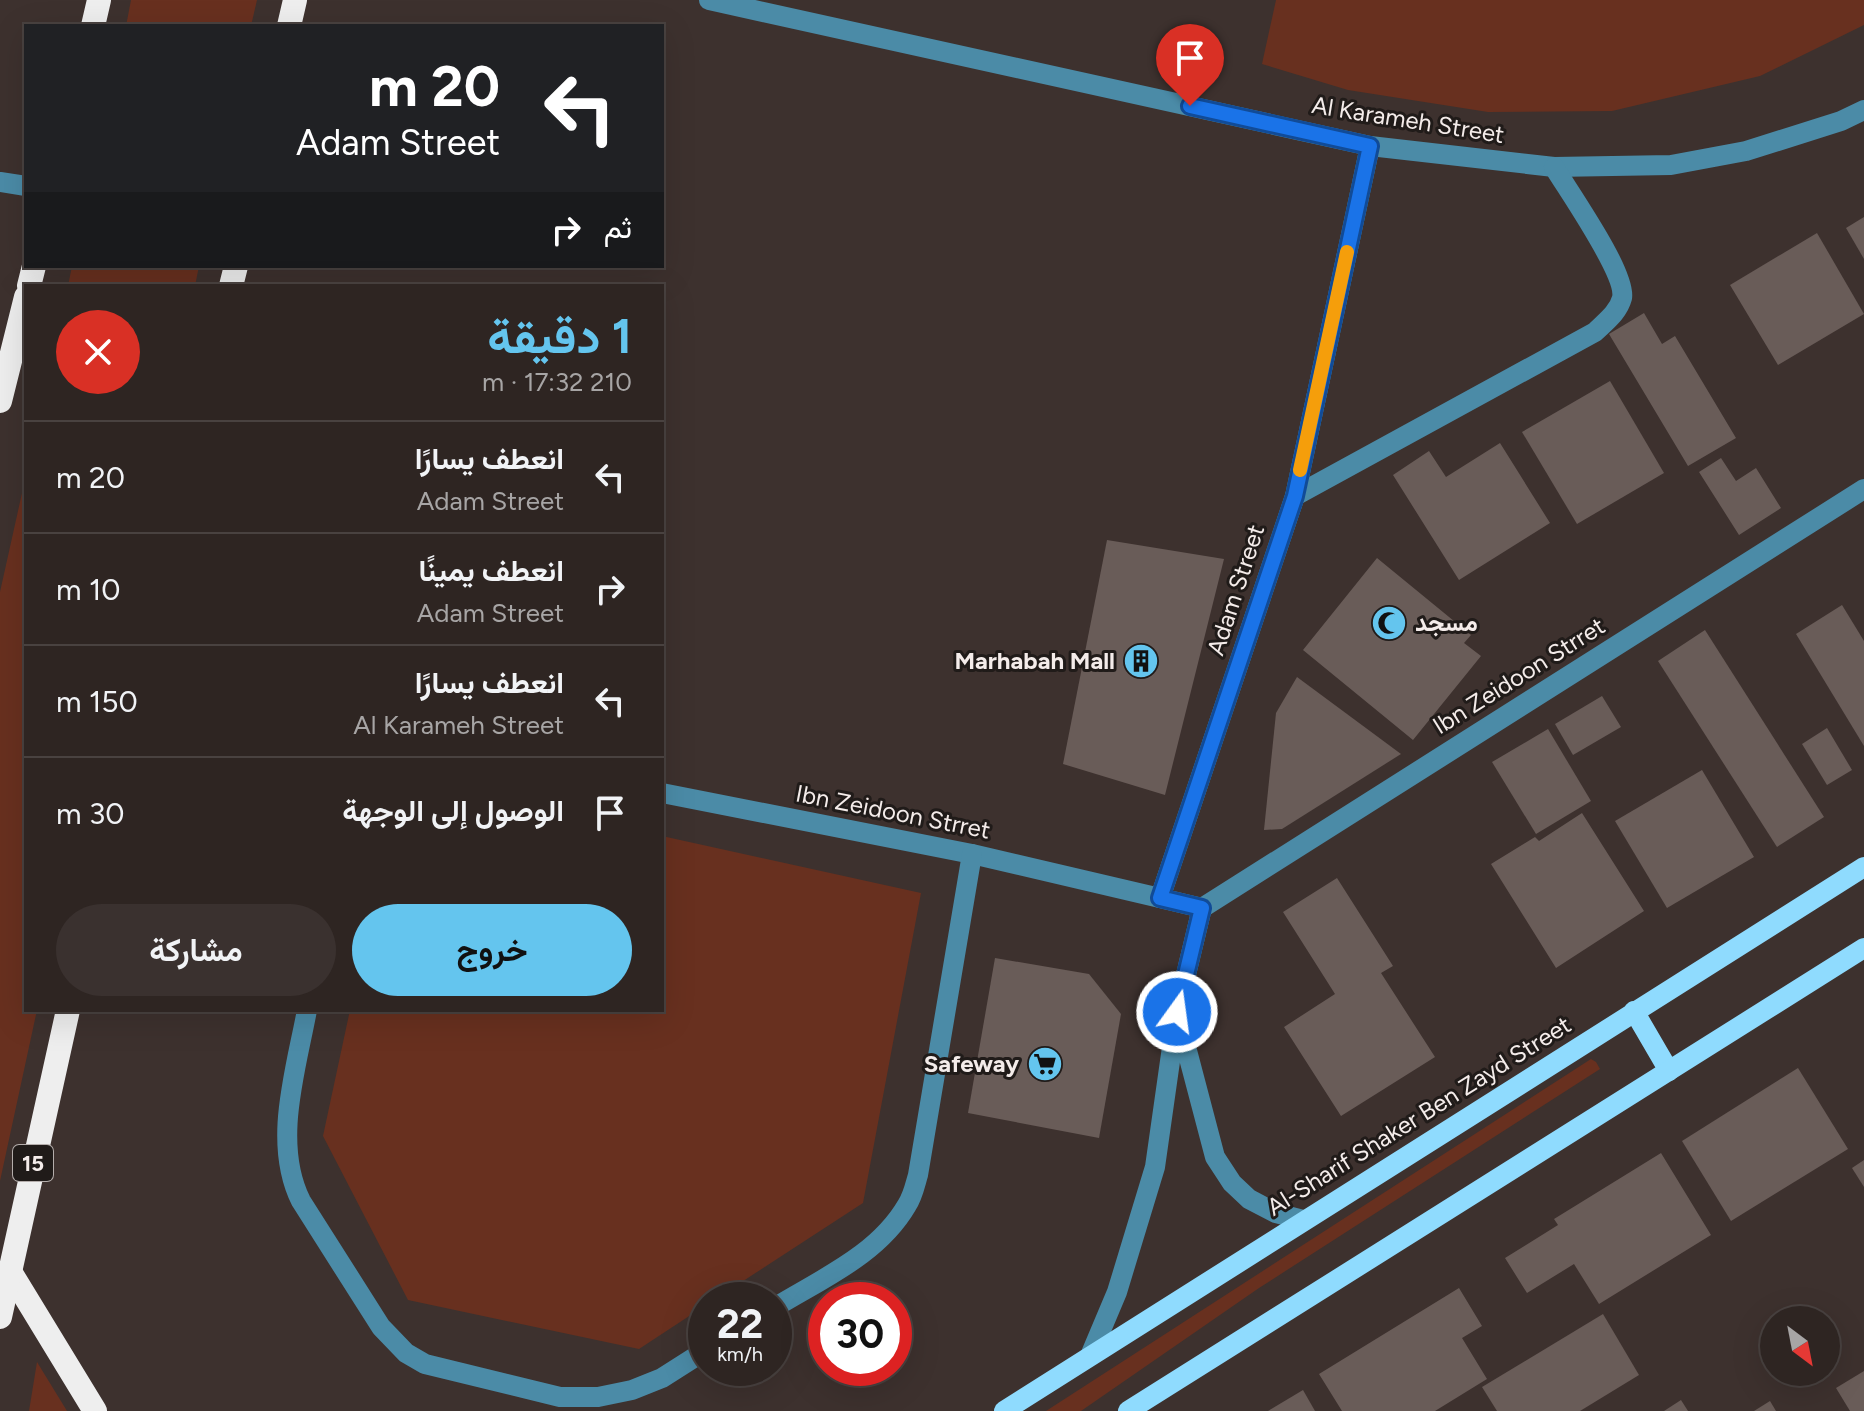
<!DOCTYPE html>
<html lang="ar">
<meta charset="utf-8">
<style>
:root{--surface:#2e2522;--page:#3a312f;--text:#f1f3f6;--muted:#a7a5a5;--line:#494240;--accent:#64c5ee}
body{margin:0;font-family:Figtree,Vazirmatn,sans-serif;background:var(--page);color:var(--text);direction:rtl;height:100vh;display:flex;flex-direction:column;font-size:30px;white-space:nowrap}
*{box-sizing:border-box;margin:0}
p{font-size:26px;color:var(--muted)}
.icon{flex:none;width:44px;height:44px;fill:none;stroke:currentColor;stroke-width:2;stroke-linecap:round;stroke-linejoin:round}
.map{position:relative;flex:1;overflow:hidden;direction:ltr}
.details{position:absolute;left:24px;top:284px;width:640px;height:728px;display:flex;flex-direction:column;background:var(--surface);border-radius:0px;box-shadow:0 8px 32px #0002,0 0 0 2px var(--line);direction:rtl}
.details>*{flex:none}
.guide{position:absolute;left:24px;top:24px;width:640px;height:244px;border-radius:0px;box-shadow:0 8px 32px #0002,0 0 0 2px var(--line);direction:rtl;background:#202124;color:#fff;overflow:hidden}
.needle{width:52px;rotate:148deg}
.buttons{position:absolute;left:1760px;top:1306px;display:grid;gap:16px}
.buttons a{display:grid;place-items:center;width:80px;height:80px;border-radius:50%;background:var(--surface);box-shadow:0 8px 32px #0002,0 0 0 2px var(--line);font-size:40px}
.speed{position:absolute;left:688px;top:1282px;display:flex;gap:16px;font-size:40px;font-weight:700;text-align:center}
.speed>*{display:grid;place-content:center;width:104px;height:104px;border-radius:50%;background:var(--surface);box-shadow:0 8px 32px #0002,0 0 0 2px var(--line);line-height:1}
.speed small{font-size:20px;font-weight:400}
.speed .limit{border:12px solid #d22;background:#fff;color:#111}
.pin{position:absolute;display:grid;place-items:center;width:68px;height:68px;color:#fff;margin:-82px -34px;border-radius:50% 50% 50% 0;rotate:-45deg;box-shadow:0 0 8px #0007}
.pin .icon{rotate:45deg}
.me{position:absolute;width:88px;margin:-44px;rotate:14deg;stroke-linejoin:round;filter:drop-shadow(0 0 6px #0008)}
.turn{display:flex;align-items:center;gap:28px;height:168px;padding:0 32px;font-size:36px}
.turn .icon{width:104px;height:104px;stroke-width:2.5}
.turn b{display:block;font-size:56px;line-height:68px}
.then{display:flex;align-items:center;height:76px;padding:0 32px;background:#0003;gap:16px;font-size:30px}
.round{display:grid;place-items:center;flex:none;width:84px;height:84px;border-radius:42px;background:var(--page)}
.head{display:flex;align-items:center;justify-content:space-between;height:136px;padding:0 32px}
h1{font-size:48px;font-weight:700;line-height:60px;color:var(--accent)}
.action{display:flex;gap:16px;margin-top:auto;padding:16px 32px}
.action a{flex:1;height:92px;border-radius:48px;background:var(--accent);color:#111;font-size:32px;font-weight:700;line-height:92px;text-align:center}
.action a+a{background:var(--page);color:var(--text)}
ul{padding:0;list-style:none}
li{display:flex;align-items:center;gap:24px;height:112px;padding:0 32px;border-top:2px solid var(--line)}
li div{flex:1}
li b{display:block;font-size:30px}
li em{font-style:normal}
.map>svg:first-child{display:block}
.green{fill:#68301f}
.building{fill:#695c58}
.lines{fill:none;stroke-linecap:round;stroke-linejoin:round}
.minor{stroke:#4b8ba7;stroke-width:20}
.major{stroke:#8fdbfe;stroke-width:20}
.highway{stroke:#eee;stroke-width:24}
.route-casing{stroke:#114b97;stroke-width:20}
.route{stroke:#1a73e8;stroke-width:14}
.slow{stroke:#f59e0b;stroke-width:14}
.labels{text-anchor:middle;stroke-width:6;stroke-linejoin:round;paint-order:stroke}
.shield{fill:#201b19;stroke:#b4adab;stroke-width:2}
.shield-label{font-size:22px;font-weight:bold;fill:#f4ecea}
.street-label{font-size:24px;fill:#f4ecea;stroke:#201b19}
.poi-label{font-size:24px;font-weight:bold;fill:#f4ecea;stroke:#201b19;text-anchor:end}
</style>
<div class="map">
<svg width="1864" height="1411" viewBox="0 0 1864 1411">
<rect width="100%" height="100%" fill="#3d312e"/>
<g class="green">
<path d="M131,0H257L251,26H126Z"/>
<path d="M1276,0H1864V25L1760,76L1612,111L1488,112L1348,90L1262,64Z"/>
<path d="M72,266H199L195,286H68Z"/>
<path d="M26,475V1010H37L0,1181V592Z"/>
<path d="M662,836L921,893L863,1203L714,1300H706V1305L639,1349L408,1300L323,1136L350,1010H662Z"/>
<path d="M1591,1059L1596,1062L1600,1069L1259,1288L1081,1411H1046Z"/>
<path d="M37,1362L67,1411H29Z"/>
</g>
<g class="building">
<path d="M1864,217V259L1846,228Z"/>
<path d="M1817,233L1864,314L1778,365L1730,285Z"/>
<path d="M1644,313L1662,344L1675,336L1736,438L1688,466L1609,334Z"/>
<path d="M1610,381L1664,473L1577,524L1522,432Z"/>
<path d="M1500,443L1550,523L1459,580L1393,475L1429,451L1446,477Z"/>
<path d="M1721,458L1736,481L1756,468L1781,508L1739,535L1699,472Z"/>
<path d="M1107,540L1224,559L1165,795L1063,764Z"/>
<path d="M1377,558L1471,635L1464,643L1481,656L1413,740L1303,650Z"/>
<path d="M1842,605L1864,641V746L1796,634Z"/>
<path d="M1705,630L1824,817L1777,847L1658,661Z"/>
<path d="M1297,677L1401,754L1282,829L1264,830L1276,713Z"/>
<path d="M1602,696L1621,727L1573,755L1555,724Z"/>
<path d="M1827,728L1852,770L1827,785L1802,744Z"/>
<path d="M1548,729L1591,801L1536,834L1492,762Z"/>
<path d="M1702,770L1754,857L1667,908L1615,821Z"/>
<path d="M1582,813L1644,911L1556,968L1491,864L1535,837L1539,841Z"/>
<path d="M1337,878L1393,966L1381,973L1435,1057L1341,1116L1284,1027L1335,994L1283,912Z"/>
<path d="M995,958L1089,974L1121,1014L1099,1138L968,1113Z"/>
<path d="M1798,1068L1848,1149L1731,1221L1682,1141Z"/>
<path d="M1661,1153L1711,1235L1599,1304L1574,1264L1527,1293L1505,1258L1558,1225L1554,1219Z"/>
<path d="M1864,1160V1187L1852,1168Z"/>
<path d="M1459,1288L1482,1326L1462,1338L1487,1379L1435,1411H1342L1319,1374Z"/>
<path d="M1603,1314L1639,1375L1580,1411H1497L1482,1387Z"/>
<path d="M1864,1371V1411H1850L1836,1388Z"/>
<path d="M1303,1390L1315,1411H1268Z"/>
<path d="M1681,1400L1688,1411H1664Z"/>
<path d="M1770,1401L1776,1411H1754Z"/>
</g>
<g class="lines">
<g class="minor">
<path d="M709,0L1370,146L1554,167L1671,165L1746,151L1841,121L1864,110"/>
<path d="M0,182L26,186"/>
<path d="M1295,496L1595,332C1605,322 1618,313 1622,298C1627,274 1569,192 1554,167"/>
<path d="M662,793L972,854L1160,898"/>
<path d="M1202,908L1864,489"/>
<path d="M307,1010C296,1070 272,1143 301,1201L381,1327L406,1353L425,1364L560,1397H598L632,1390L662,1378L706,1350"/>
<path d="M1180,1024L1215,1157L1232,1183L1249,1199L1276,1213L1303,1220"/>
<path d="M774,1308C821,1279 878,1255 907,1205C913,1196 915,1185 918,1175L972,854"/>
<path d="M1090,1356L1117,1292L1155,1167L1177,1012L1202,908L1160,898L1295,496L1370,146"/>
</g>
<g class="major">
<path d="M1634,1011L1669,1071"/>
<path d="M1004,1411L1864,867"/>
<path d="M1128,1411L1864,948"/>
</g>
<g class="highway">
<path d="M93,26L99,0"/>
<path d="M289,26L295,0"/>
<path d="M29,286L34,266"/>
<path d="M231,286L236,266"/>
<path d="M0,401L26,297"/>
<path d="M9,1270L95,1411"/>
<path d="M0,1317L68,1010"/>
</g>
</g>
<g class="lines">
<g class="route-casing">
<path id="route" d="M1177,1012L1202,908L1160,898L1295,496L1370,146L1190,106"/>
</g>
<use href="#route" class="route"/>
<path class="slow" d="M1300,470L1347,252"/>
</g>
<defs>
<g id="mosque-disc" transform="scale(1.8)"><circle r="9.5" fill="#64c5ee" stroke="#201b19"/><path d="M3.5-4.9A6 6 0 1 0 3.5 4.9A5 5 0 1 1 3.5-4.9Z" fill="#111"/></g>
<g id="building-disc" transform="scale(1.8)"><circle r="9.5" fill="#64c5ee" stroke="#201b19"/><path d="M-4-6H4V6H1V3H-1V6H-4ZM-2.5-4.3h1.7v1.8h-1.7ZM.8-4.3h1.7v1.8H.8ZM-2.5-1h1.7V.8h-1.7ZM.8-1h1.7V.8H.8Z" fill="#111"/></g>
<g id="supermarket-disc" transform="scale(1.8)"><circle r="9.5" fill="#64c5ee" stroke="#201b19"/><path d="M-6-5.5h2.5l.6 2H6L4.5 2H-2.5L-4.4-4H-6ZM-1.5 3.2a1.3 1.3 0 1 0 .1 0ZM3 3.2a1.3 1.3 0 1 0 .1 0Z" fill="#111"/></g>
</defs>
<g fill-rule="evenodd">
<use href="#mosque-disc" x="1389" y="623"/>
<use href="#building-disc" x="1141" y="661"/>
<use href="#supermarket-disc" x="1045" y="1064"/>
</g>
<g class="labels">
<rect class="shield" x="13" y="1145" width="40" height="36" rx="6"/>
<g class="shield-label">
<text x="33" y="1171">15</text>
</g>
<g class="street-label">
<text transform="translate(1408 120) rotate(9)" y="8">Al Karameh Street</text>
<text transform="translate(1236 590) rotate(-72)" y="8">Adam Street</text>
<text transform="translate(1519 676) rotate(-32)" y="8">Ibn Zeidoon Strret</text>
<text transform="translate(893 812) rotate(11)" y="8">Ibn Zeidoon Strret</text>
<text transform="translate(1419 1116) rotate(-32)" y="8">Al-Sharif Shaker Ben Zayd Street</text>
</g>
<g class="poi-label">
<text x="1415" y="631" text-anchor="start">مسجد</text>
<text x="1115" y="669">Marhabah Mall</text>
<text x="1019" y="1072">Safeway</text>
</g>
</g>
</svg>
<div class="buttons">
<a><svg class="needle" viewBox="-14 -14 28 28"><path d="M0-13l5 13h-10z" fill="#e53935"/><path d="M0 13l5-13h-10z" fill="#a7a5a5"/></svg></a>
</div>
<div class="speed"><div>22<small>km/h</small></div><div class="limit">30</div></div>
<div class="pin" style="left:1190px;top:106px;background:#d93025"><svg class="icon" aria-label="arrive" viewBox="0 0 24 24"><path d="M6 21V4h12l-3 4 3 4H6"/></svg></div>
<svg class="me" style="left:1177px;top:1012px" viewBox="-20 -20 40 40"><circle r="17" fill="#1a73e8" stroke="#fff" stroke-width="3"/><path d="M0-11L8 9 0 5-8 9z" fill="#fff"/></svg>
<div class="guide">
<div class="turn"><svg class="icon" aria-label="left" viewBox="0 0 24 24"><path d="M17 20v-9H6M10 6l-5 5 5 5"/></svg><div><b>20 m</b>Adam Street</div></div>
<div class="then">ثم<svg class="icon" aria-label="right" viewBox="0 0 24 24"><path d="M7 20v-9h11M14 6l5 5-5 5"/></svg></div>
</div>
<section class="details">
<div class="head"><div><h1>1 دقيقة</h1><p>210 m · 17:32</p></div><a class="round" style="background:#d93025;color:#fff"><svg class="icon" aria-label="close" viewBox="0 0 24 24"><path d="M6 6l12 12M18 6L6 18"/></svg></a></div>
<ul>
<li><svg class="icon" aria-label="left" viewBox="0 0 24 24"><path d="M17 20v-9H6M10 6l-5 5 5 5"/></svg><div><b>انعطف يسارًا</b><p>Adam Street</p></div><em>20 m</em></li>
<li><svg class="icon" aria-label="right" viewBox="0 0 24 24"><path d="M7 20v-9h11M14 6l5 5-5 5"/></svg><div><b>انعطف يمينًا</b><p>Adam Street</p></div><em>10 m</em></li>
<li><svg class="icon" aria-label="left" viewBox="0 0 24 24"><path d="M17 20v-9H6M10 6l-5 5 5 5"/></svg><div><b>انعطف يسارًا</b><p>Al Karameh Street</p></div><em>150 m</em></li>
<li><svg class="icon" aria-label="arrive" viewBox="0 0 24 24"><path d="M6 21V4h12l-3 4 3 4H6"/></svg><div><b>الوصول إلى الوجهة</b></div><em>30 m</em></li>
</ul>
<div class="action"><a>خروج</a><a>مشاركة</a></div>
</section>
</div>
